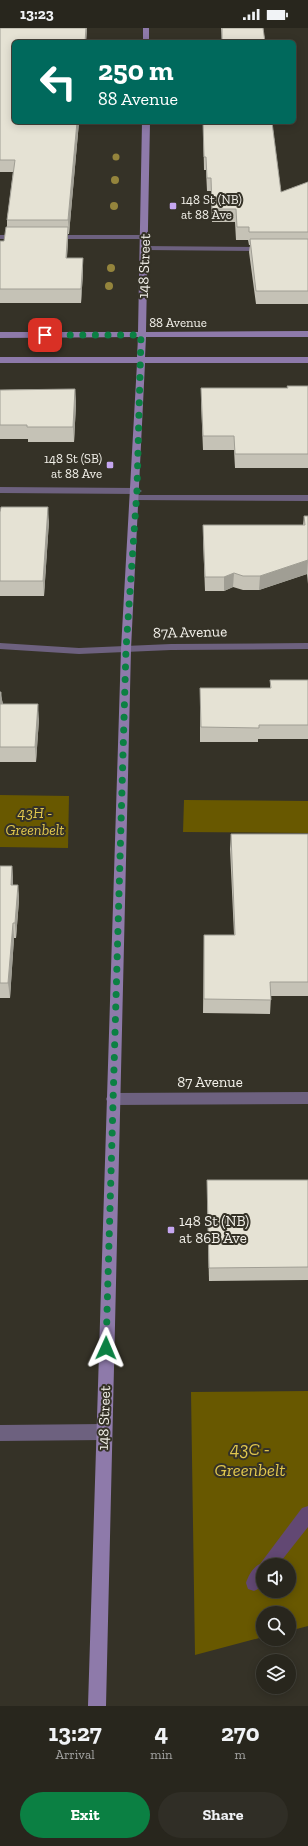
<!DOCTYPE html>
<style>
:root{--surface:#28261d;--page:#302e26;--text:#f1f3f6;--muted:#a5a5a4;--line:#44433b;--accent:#0b8043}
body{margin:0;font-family:"Zilla Slab",serif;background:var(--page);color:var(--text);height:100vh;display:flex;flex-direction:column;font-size:15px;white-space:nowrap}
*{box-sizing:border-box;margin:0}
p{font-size:13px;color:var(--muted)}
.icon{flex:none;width:22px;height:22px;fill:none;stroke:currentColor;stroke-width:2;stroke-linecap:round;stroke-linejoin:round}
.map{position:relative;height:1678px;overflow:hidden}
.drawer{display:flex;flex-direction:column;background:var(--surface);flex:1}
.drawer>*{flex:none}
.top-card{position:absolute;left:12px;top:12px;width:284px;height:84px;border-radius:6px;box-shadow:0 2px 10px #0003,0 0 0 1px var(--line);background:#00695c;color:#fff;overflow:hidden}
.controls{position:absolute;left:256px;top:1530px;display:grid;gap:8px}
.controls a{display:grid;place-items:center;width:40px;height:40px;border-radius:50%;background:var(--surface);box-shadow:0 2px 10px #0003,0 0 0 1px var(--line);font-size:20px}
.pin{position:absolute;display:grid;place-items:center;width:34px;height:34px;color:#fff;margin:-17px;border-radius:8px;box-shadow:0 2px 6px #0006}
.me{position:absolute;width:44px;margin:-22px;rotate:1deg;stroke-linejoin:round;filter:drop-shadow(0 0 3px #0008)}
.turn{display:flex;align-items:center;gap:14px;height:84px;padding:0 20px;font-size:18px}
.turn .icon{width:52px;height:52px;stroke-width:2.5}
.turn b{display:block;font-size:28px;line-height:34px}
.eta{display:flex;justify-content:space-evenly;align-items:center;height:68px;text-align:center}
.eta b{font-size:24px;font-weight:700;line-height:28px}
.button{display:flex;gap:8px;margin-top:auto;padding:8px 20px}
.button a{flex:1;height:46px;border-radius:24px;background:var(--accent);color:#fff;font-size:16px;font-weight:700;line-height:46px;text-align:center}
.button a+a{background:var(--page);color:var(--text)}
.status{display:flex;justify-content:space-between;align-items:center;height:28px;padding:0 20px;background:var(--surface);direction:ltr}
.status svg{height:11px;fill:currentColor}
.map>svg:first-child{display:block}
.green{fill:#685800;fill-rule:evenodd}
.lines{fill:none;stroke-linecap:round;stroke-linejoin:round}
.stream{fill:#624873;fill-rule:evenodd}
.lane{fill:#6d617f;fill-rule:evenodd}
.street{fill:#6d617f;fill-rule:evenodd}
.secondary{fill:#8e7aaa;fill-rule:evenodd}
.tree{fill:#94843c}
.wall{fill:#c5c2b6}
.shaded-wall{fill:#a09e94}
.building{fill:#e5e2d4;stroke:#a09e94}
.route{stroke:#0b8043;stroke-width:7;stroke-dasharray:0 12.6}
.poi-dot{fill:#c5a6f0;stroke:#353227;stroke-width:1.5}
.labels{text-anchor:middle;stroke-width:4;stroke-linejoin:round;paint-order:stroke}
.far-poi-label{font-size:13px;fill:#f2f0e9;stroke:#353227;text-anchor:start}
.far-street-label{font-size:13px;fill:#f2f0e9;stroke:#353227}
.street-label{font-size:15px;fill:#f2f0e9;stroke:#353227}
.park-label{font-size:15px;font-style:italic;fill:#e1c74e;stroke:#353227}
.poi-label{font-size:15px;fill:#f2f0e9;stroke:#353227;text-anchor:start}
.near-park-label{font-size:18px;font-style:italic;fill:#e1c74e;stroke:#353227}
</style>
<div class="status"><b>13:23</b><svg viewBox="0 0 49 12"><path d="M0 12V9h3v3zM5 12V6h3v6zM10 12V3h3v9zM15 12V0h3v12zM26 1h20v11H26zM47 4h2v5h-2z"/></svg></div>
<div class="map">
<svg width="308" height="1678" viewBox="0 0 308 1678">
<rect width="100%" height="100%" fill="#353227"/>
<g class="green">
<path d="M0,767L69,768L68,820L0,819Z"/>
<path d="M184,772L308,773V805L183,804Z"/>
<path d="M308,1363V1598L289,1603V1585H263V1609L195,1627L191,1364ZM263,1537H289V1563H263Z"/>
</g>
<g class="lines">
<path class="stream" d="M308,1478V1499L278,1537H263C263,1548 266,1558 254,1563L248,1561L246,1555C248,1548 253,1539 260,1536L302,1480Z"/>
<g class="lane">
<path d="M0,207H21L25,209L21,211H0Z"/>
<path d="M50,207H145L149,209L145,211H53L49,209Z"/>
<path d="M142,218L265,219L269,221L265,223L145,222L141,220Z"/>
<path d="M0,459L137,460L142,463L137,466L0,465Z"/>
<path d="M136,467H308V473L133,472L131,470Z"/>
</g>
<g class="street">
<path d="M0,615L79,620L171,616L308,615V621L171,622L79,626L0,621Z"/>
<path d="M308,1064V1076L113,1077L108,1075L106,1071L108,1067L113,1065Z"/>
<path d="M104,1396L110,1399L112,1404L110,1409L104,1412L0,1413V1397Z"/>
</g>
<g class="secondary">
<rect x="143" y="0" width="6" height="14"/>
<path d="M142,94H150L146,304L308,303V309H146L145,329H308V335H145L131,621L106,1678H88L121,621L137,335H0V329H137L138,309L0,310V304H138Z"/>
</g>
</g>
<g class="tree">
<circle cx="116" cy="129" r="3.5"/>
<circle cx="115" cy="152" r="4"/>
<circle cx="114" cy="178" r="4"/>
<circle cx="111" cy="240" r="4"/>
<circle cx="109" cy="258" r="4"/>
</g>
<g class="wall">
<path d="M0,0H87L86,14H14V94H79L69,206H68V212L67,230H83V244L81,275H0V213H4L7,199V192L13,144H0Z"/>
<path d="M221,0H263L265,14H222Z"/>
<path d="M203,94H272L281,164L308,154V276H256L249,224L250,217H249L248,212H236L235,194H212L211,163H207L206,142H204Z"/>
<path d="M287,358H308V440H235L234,422H203L201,374V360H287Z"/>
<path d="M75,361L76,376L74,414H28V411H0V362Z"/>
<path d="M0,484L49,493L44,568H0Z"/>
<path d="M304,488H308V556L307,546L259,562H243L233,559L224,563H205L203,511V497H303Z"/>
<path d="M270,652H308V711H258V714H200V660H270Z"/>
<path d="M0,664L3,676L39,691L36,734H0Z"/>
<path d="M231,806H308V968H271L270,986L203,985L204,907H234L230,821Z"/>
<path d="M0,838H12L13,852V857H18L19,872L16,910H14L10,970H0Z"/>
<path d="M207,1152H308V1252L209,1253L207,1165Z"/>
</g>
<g class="shaded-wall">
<path d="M86,0H87L86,14H85Z"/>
<path d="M77,94H79L69,206L68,192Z"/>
<path d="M68,199V212L66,243V230Z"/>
<path d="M83,230V244L81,275V261Z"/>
<path d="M75,361L76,376L74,414L73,399Z"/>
<path d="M48,479L49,493L44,568L43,553Z"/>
<path d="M308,532L307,546L259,562L260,548Z"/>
<path d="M234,545L233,559L224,563V549Z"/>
<path d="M1,664L3,679L0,676Z"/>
<path d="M38,676L39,691L36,734L35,719Z"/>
<path d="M12,838L13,852L12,872L11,857Z"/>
<path d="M18,857L19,872L16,910L15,895Z"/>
<path d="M13,895L14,910L10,970L8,955Z"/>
</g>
<g class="building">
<path d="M0,0H86L85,14H14V94H77L68,192H7L15,132H0Z"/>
<path d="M222,0H263L265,14H222Z"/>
<path d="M203,94H272L281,164L308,154V204H249V199H237L236,181H212L211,150H207L206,129H204Z"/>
<path d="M6,199H68L66,230H83L81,261H0V213H4Z"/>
<path d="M250,211H308V263H256Z"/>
<path d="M287,358H308V426H235L234,408H203L201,360H288Z"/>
<path d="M75,361L73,399H27V397H0V362Z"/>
<path d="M1,479H48L43,553H0V484Z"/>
<path d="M304,488H308V532L260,548H243L234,545L224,549H205L203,497H305Z"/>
<path d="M270,652H308V697H259V700L201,699L200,660H271Z"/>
<path d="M0,664H1L0,676H38L35,719H0Z"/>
<path d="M231,806H308V954H270L271,972L204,971V907H235Z"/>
<path d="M0,838H12L11,857H18L15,895H13L8,955H0Z"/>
<path d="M207,1152H308V1239L209,1240Z"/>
</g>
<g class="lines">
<path class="route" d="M45,307H141L137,462L126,621L106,1320"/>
</g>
<g class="poi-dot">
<rect x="169" y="174" width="8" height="8" rx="2"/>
<rect x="106" y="433" width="8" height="8" rx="2"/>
<rect x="167" y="1198" width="8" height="8" rx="2"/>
</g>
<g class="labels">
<g class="far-poi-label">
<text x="181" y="176">148 St (NB)<tspan x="181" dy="15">at 88 Ave</tspan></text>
<text x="102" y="435" text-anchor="end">148 St (SB)<tspan x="102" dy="15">at 88 Ave</tspan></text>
</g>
<g class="far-street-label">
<text x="178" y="299">88 Avenue</text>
</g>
<g class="street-label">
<text transform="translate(144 238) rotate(-88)" y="5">148 Street</text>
<text transform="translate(190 604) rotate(-1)" y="5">87A Avenue</text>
<text x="210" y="1059">87 Avenue</text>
<text transform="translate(104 1390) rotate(-88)" y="5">148 Street</text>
</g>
<g class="park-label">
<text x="35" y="790">43H -<tspan x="35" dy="17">Greenbelt</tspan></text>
</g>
<g class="poi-label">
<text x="179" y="1198">148 St (NB)<tspan x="179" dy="17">at 86B Ave</tspan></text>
</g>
<g class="near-park-label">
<text x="250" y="1427">43C -<tspan x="250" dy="21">Greenbelt</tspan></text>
</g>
</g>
</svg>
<div class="controls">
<a><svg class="icon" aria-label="sound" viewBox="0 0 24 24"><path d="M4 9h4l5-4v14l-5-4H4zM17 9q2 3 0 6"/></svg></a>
<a><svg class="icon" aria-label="search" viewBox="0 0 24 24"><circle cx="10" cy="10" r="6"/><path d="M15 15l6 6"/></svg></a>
<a><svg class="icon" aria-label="layers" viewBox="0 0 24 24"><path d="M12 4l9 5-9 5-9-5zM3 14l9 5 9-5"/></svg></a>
</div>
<div class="pin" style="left:45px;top:307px;background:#d93025"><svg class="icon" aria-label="arrive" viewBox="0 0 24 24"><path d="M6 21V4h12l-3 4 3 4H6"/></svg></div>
<svg class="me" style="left:106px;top:1320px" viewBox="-20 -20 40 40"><path d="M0-17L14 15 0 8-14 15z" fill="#0b8043" stroke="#fff" stroke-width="4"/></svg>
<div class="top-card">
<div class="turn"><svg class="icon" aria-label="left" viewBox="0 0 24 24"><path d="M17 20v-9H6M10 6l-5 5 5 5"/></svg><div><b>250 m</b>88 Avenue</div></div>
</div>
</div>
<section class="drawer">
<div class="eta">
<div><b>13:27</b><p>Arrival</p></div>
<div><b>4</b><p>min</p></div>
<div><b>270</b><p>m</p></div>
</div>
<div class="button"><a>Exit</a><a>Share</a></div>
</section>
